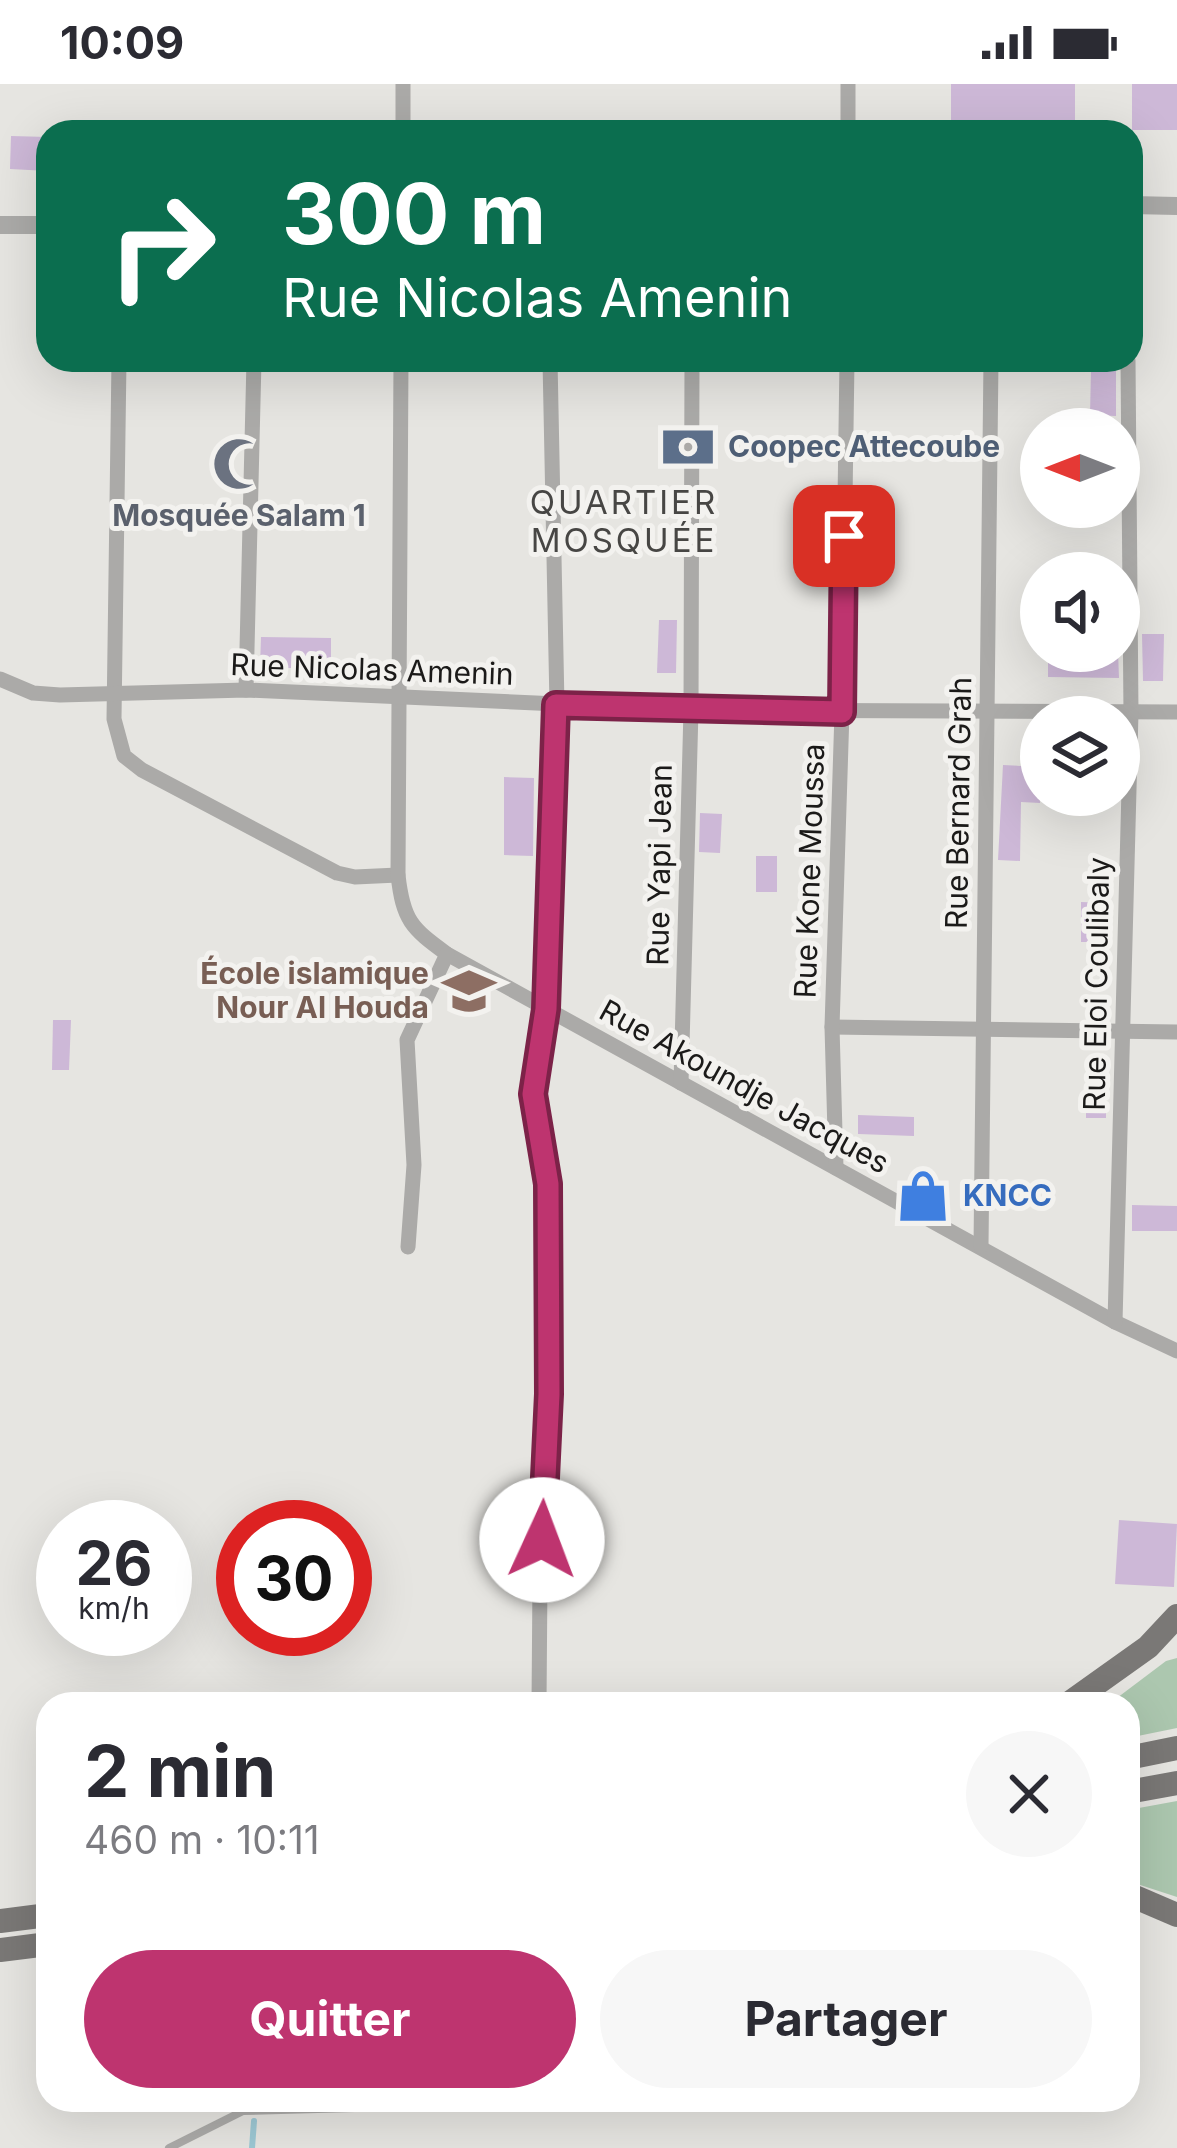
<!DOCTYPE html>
<html lang="fr">
<meta charset="utf-8">
<style>
:root{--surface:#fff;--page:#f7f7f7;--text:#2b2b33;--muted:#7c7c81;--accent:#be346f}
body{margin:0;font-family:Inter,sans-serif;background:var(--page);color:var(--text);height:100vh;display:flex;flex-direction:column;font-size:45px;white-space:nowrap}
*{box-sizing:border-box;margin:0}
p{font-size:39px;color:var(--muted)}
.icon{flex:none;width:66px;height:66px;fill:none;stroke:currentColor;stroke-width:2;stroke-linecap:round;stroke-linejoin:round}
.map{position:relative;flex:1;overflow:hidden}
.drawer{position:absolute;left:36px;top:1608px;width:1104px;height:420px;display:flex;flex-direction:column;background:var(--surface);border-radius:36px;box-shadow:0 12px 48px #0002}
.drawer>*{flex:none}
.banner{position:absolute;left:36px;top:36px;width:1107px;height:252px;border-radius:36px;box-shadow:0 12px 48px #0002;background:#0b6e4f;color:#fff;overflow:hidden}
.needle{width:78px;rotate:270deg}
.controls{position:absolute;left:1020px;top:324px;display:grid;gap:24px}
.controls a{display:grid;place-items:center;width:120px;height:120px;border-radius:50%;background:var(--surface);box-shadow:0 12px 48px #0002;font-size:60px}
.speed{position:absolute;left:36px;top:1416px;display:flex;gap:24px;font-size:60px;font-weight:700;text-align:center}
.speed>*{display:grid;place-content:center;width:156px;height:156px;border-radius:50%;background:var(--surface);box-shadow:0 12px 48px #0002;line-height:1}
.speed small{font-size:30px;font-weight:400}
.speed .limit{border:18px solid #d22;background:#fff;color:#111}
.pin{position:absolute;display:grid;place-items:center;width:102px;height:102px;color:#fff;margin:-51px;border-radius:24px;box-shadow:0 6px 18px #0006}
.me{position:absolute;width:132px;margin:-66px;rotate:2deg;stroke-linejoin:round;filter:drop-shadow(0 0 9px #0008)}
.turn{display:flex;align-items:center;gap:42px;height:252px;padding:0 48px;font-size:54px}
.turn .icon{width:156px;height:156px;stroke-width:2.5}
.turn b{display:block;font-size:84px;line-height:102px}
.round{display:grid;place-items:center;flex:none;width:126px;height:126px;border-radius:63px;background:var(--page)}
.overview{display:flex;align-items:center;justify-content:space-between;height:204px;padding:0 48px}
h1{font-size:72px;font-weight:700;line-height:90px}
.action{display:flex;gap:24px;margin-top:auto;padding:24px 48px}
.action a{flex:1;height:138px;border-radius:72px;background:var(--accent);color:#fff;font-size:48px;font-weight:700;line-height:138px;text-align:center}
.action a+a{background:var(--page);color:var(--text)}
.status{display:flex;justify-content:space-between;align-items:center;height:84px;padding:0 60px;background:var(--surface);direction:ltr}
.status svg{height:33px;fill:currentColor}
.map>svg:first-child{display:block}
.green{fill:#acc7af}
.lines{fill:none;stroke-linecap:round;stroke-linejoin:round}
.stream{stroke:#9dc8d4;stroke-width:6}
.building{fill:#cdb8d7}
.service{stroke:#abaaa8;stroke-width:8}
.minor{stroke:#abaaa8;stroke-width:15}
.tertiary{stroke:#abaaa8;stroke-width:18}
.primary{stroke:#7a7876;stroke-width:24}
.route-casing{stroke:#7c2248;stroke-width:30}
.route{stroke:#be346f;stroke-width:21}
.labels{text-anchor:middle;stroke-width:10;stroke-linejoin:round;paint-order:stroke}
.service-label{font-size:30px;font-weight:bold;fill:#4e5e75;stroke:#f3f2ef;text-anchor:start}
.worship-label{font-size:30px;font-weight:bold;fill:#5b616d;stroke:#f3f2ef}
.street-label{font-size:30px;fill:#1b1a19;stroke:#f3f2ef}
.education-label{font-size:30px;font-weight:bold;fill:#785e54;stroke:#f3f2ef;text-anchor:end}
.shop-label{font-size:30px;font-weight:bold;fill:#366cbe;stroke:#f3f2ef;text-anchor:start}
.neighbourhood-label{font-size:33px;letter-spacing:3px;fill:#474644;stroke:#f3f2ef}
</style>
<div class="status"><b>10:09</b><svg viewBox="0 0 49 12"><path d="M0 12V9h3v3zM5 12V6h3v6zM10 12V3h3v9zM15 12V0h3v12zM26 1h20v11H26zM47 4h2v5h-2z"/></svg></div>
<div class="map">
<svg width="1177" height="2064" viewBox="0 0 1177 2064">
<rect width="100%" height="100%" fill="#e6e5e1"/>
<g class="green">
<path d="M1177,1574V1644L1128,1654V1620H1109L1166,1577Z"/>
<path d="M1177,1717V1813L1128,1797V1726Z"/>
</g>
<g class="lines">
<g class="stream">
<path d="M251,2016V2017"/>
<path d="M252,2064L254,2037"/>
</g>
</g>
<g class="building">
<rect x="951" y="0" width="124" height="48"/>
<rect x="1132" y="0" width="45" height="46"/>
<path d="M11,52L48,53V87L10,85Z"/>
<path d="M1091,286L1116,287V332L1090,331Z"/>
<path d="M659,536H677L676,589H657Z"/>
<path d="M1142,550H1164L1163,597H1143Z"/>
<path d="M261,553L331,554V584H260Z"/>
<path d="M1048,567H1118L1119,594L1048,593Z"/>
<path d="M1003,681L1041,683L1040,719L1021,718L1020,777L998,776Z"/>
<path d="M504,693L534,694L533,772L504,771Z"/>
<path d="M700,729L722,730L720,769L699,768Z"/>
<rect x="756" y="772" width="21" height="36"/>
<path d="M1081,818L1109,819V858H1081Z"/>
<path d="M53,936H71L69,986H52Z"/>
<rect x="1086" y="992" width="20" height="42"/>
<path d="M858,1031L914,1033V1052L858,1050Z"/>
<path d="M1132,1121L1177,1122V1147H1132Z"/>
<path d="M1119,1436L1177,1440L1174,1503L1115,1500Z"/>
</g>
<g class="lines">
<path class="service" d="M169,2064L243,2027L654,2016"/>
<g class="minor">
<path d="M848,0V48"/>
<path d="M403,48V0"/>
<path d="M1131,157L1132,121"/>
<path d="M119,276L114,635L124,672L142,686L337,789L355,793L398,791"/>
<path d="M401,276L398,791C403,836 411,844 447,870L1115,1238L1177,1267"/>
<path d="M0,595L33,609L60,611L246,606L691,626L1177,628"/>
<path d="M246,606L254,276"/>
<path d="M832,943L1177,948"/>
<path d="M681,999L691,626L692,276"/>
<path d="M836,1084L832,943L842,628L847,276"/>
<path d="M981,1162L991,276"/>
<path d="M408,1163L414,1081L407,956L447,870"/>
<path d="M1115,1238L1131,629L1128,276"/>
<path d="M539,1620L540,1494L549,1311L547,1100L533,1010L546,925L557,621L550,276"/>
</g>
<g class="tertiary">
<path d="M1131,121L1177,122"/>
<path d="M0,141H48"/>
</g>
<g class="primary">
<path d="M1068,1620L1148,1563L1177,1532"/>
<path d="M1128,1674L1177,1664"/>
<path d="M1128,1708L1177,1699"/>
<path d="M1128,1810L1177,1831"/>
<path d="M0,1837L48,1831"/>
<path d="M0,1866L48,1860"/>
</g>
</g>
<g class="lines">
<g class="route-casing">
<path id="route" d="M542,1456L549,1310L548,1100L533,1010L546,925L556,621L842,628L844,452"/>
</g>
<use href="#route" class="route"/>
</g>
<defs>
<g id="bank-bare" transform="scale(4.14)"><path d="M-6-4H6V4H-6ZM0-2.3a2.3 2.3 0 1 0 0 4.6a2.3 2.3 0 1 0 0-4.6Z" fill="#5c6f8a" stroke="#f3f2ef" stroke-width="2.5" paint-order="stroke"/></g>
<g id="mosque-bare" transform="scale(4.14)"><path d="M3.5-4.9A6 6 0 1 0 3.5 4.9A5 5 0 1 1 3.5-4.9Z" fill="#6b7280" stroke="#f3f2ef" stroke-width="2.5" paint-order="stroke"/></g>
<g id="school-bare" transform="scale(4.14)"><path d="M0-5L7-2L0 1L-7-2ZM-4 1L0 2.5L4 1V4Q0 6-4 4Z" fill="#8d6e63" stroke="#f3f2ef" stroke-width="2.5" paint-order="stroke"/></g>
<g id="shop-bare" transform="scale(4.14)"><path d="M-5-2.5h2.3a2.7 3.5 0 0 1 5.4 0H5L5.5 6h-11ZM-1.5-2.5h3a1.5 2.3 0 0 0-3 0Z" fill="#3f7fe0" stroke="#f3f2ef" stroke-width="2.5" paint-order="stroke"/></g>
</defs>
<g fill-rule="evenodd">
<use href="#bank-bare" x="688" y="363"/>
<use href="#mosque-bare" x="239" y="380"/>
<use href="#school-bare" x="469" y="907"/>
<use href="#shop-bare" x="923" y="1112"/>
</g>
<g class="labels">
<g class="service-label">
<text x="728" y="373">Coopec Attecoube</text>
</g>
<g class="worship-label">
<text x="239" y="442">Mosquée Salam 1</text>
</g>
<g class="street-label">
<text transform="translate(372 586) rotate(2)" y="10">Rue Nicolas Amenin</text>
<text transform="translate(959 719) rotate(-89)" y="10">Rue Bernard Grah</text>
<text transform="translate(660 781) rotate(-89)" y="10">Rue Yapi Jean</text>
<text transform="translate(810 787) rotate(-88)" y="10">Rue Kone Moussa</text>
<text transform="translate(1097 900) rotate(-89)" y="10">Rue Eloi Coulibaly</text>
<text transform="translate(744 1003) rotate(29)" y="10">Rue Akoundje Jacques</text>
</g>
<g class="education-label">
<text x="429" y="900">École islamique<tspan x="429" dy="34">Nour Al Houda</tspan></text>
</g>
<g class="shop-label">
<text x="963" y="1122">KNCC</text>
</g>
<g class="neighbourhood-label">
<text x="624" y="430">QUARTIER<tspan x="624" dy="38">MOSQUÉE</tspan></text>
</g>
</g>
</svg>
<div class="controls">
<a><svg class="needle" viewBox="-14 -14 28 28"><path d="M0-13l5 13h-10z" fill="#e53935"/><path d="M0 13l5-13h-10z" fill="#7c7c81"/></svg></a>
<a><svg class="icon" aria-label="sound" viewBox="0 0 24 24"><path d="M4 9h4l5-4v14l-5-4H4zM17 9q2 3 0 6"/></svg></a>
<a><svg class="icon" aria-label="layers" viewBox="0 0 24 24"><path d="M12 4l9 5-9 5-9-5zM3 14l9 5 9-5"/></svg></a>
</div>
<div class="speed"><div>26<small>km/h</small></div><div class="limit">30</div></div>
<div class="pin" style="left:844px;top:452px;background:#d93025"><svg class="icon" aria-label="arrive" viewBox="0 0 24 24"><path d="M6 21V4h12l-3 4 3 4H6"/></svg></div>
<svg class="me" style="left:542px;top:1456px" viewBox="-20 -20 40 40"><circle r="19" fill="#fff"/><path d="M0-13L10 11 0 6-10 11z" fill="#be346f"/></svg>
<div class="banner">
<div class="turn"><svg class="icon" aria-label="right" viewBox="0 0 24 24"><path d="M7 20v-9h11M14 6l5 5-5 5"/></svg><div><b>300 m</b>Rue Nicolas Amenin</div></div>
</div>
<section class="drawer">
<div class="overview"><div><h1>2 min</h1><p>460 m · 10:11</p></div><a class="round"><svg class="icon" aria-label="close" viewBox="0 0 24 24"><path d="M6 6l12 12M18 6L6 18"/></svg></a></div>
<div class="action"><a>Quitter</a><a>Partager</a></div>
</section>
</div>
